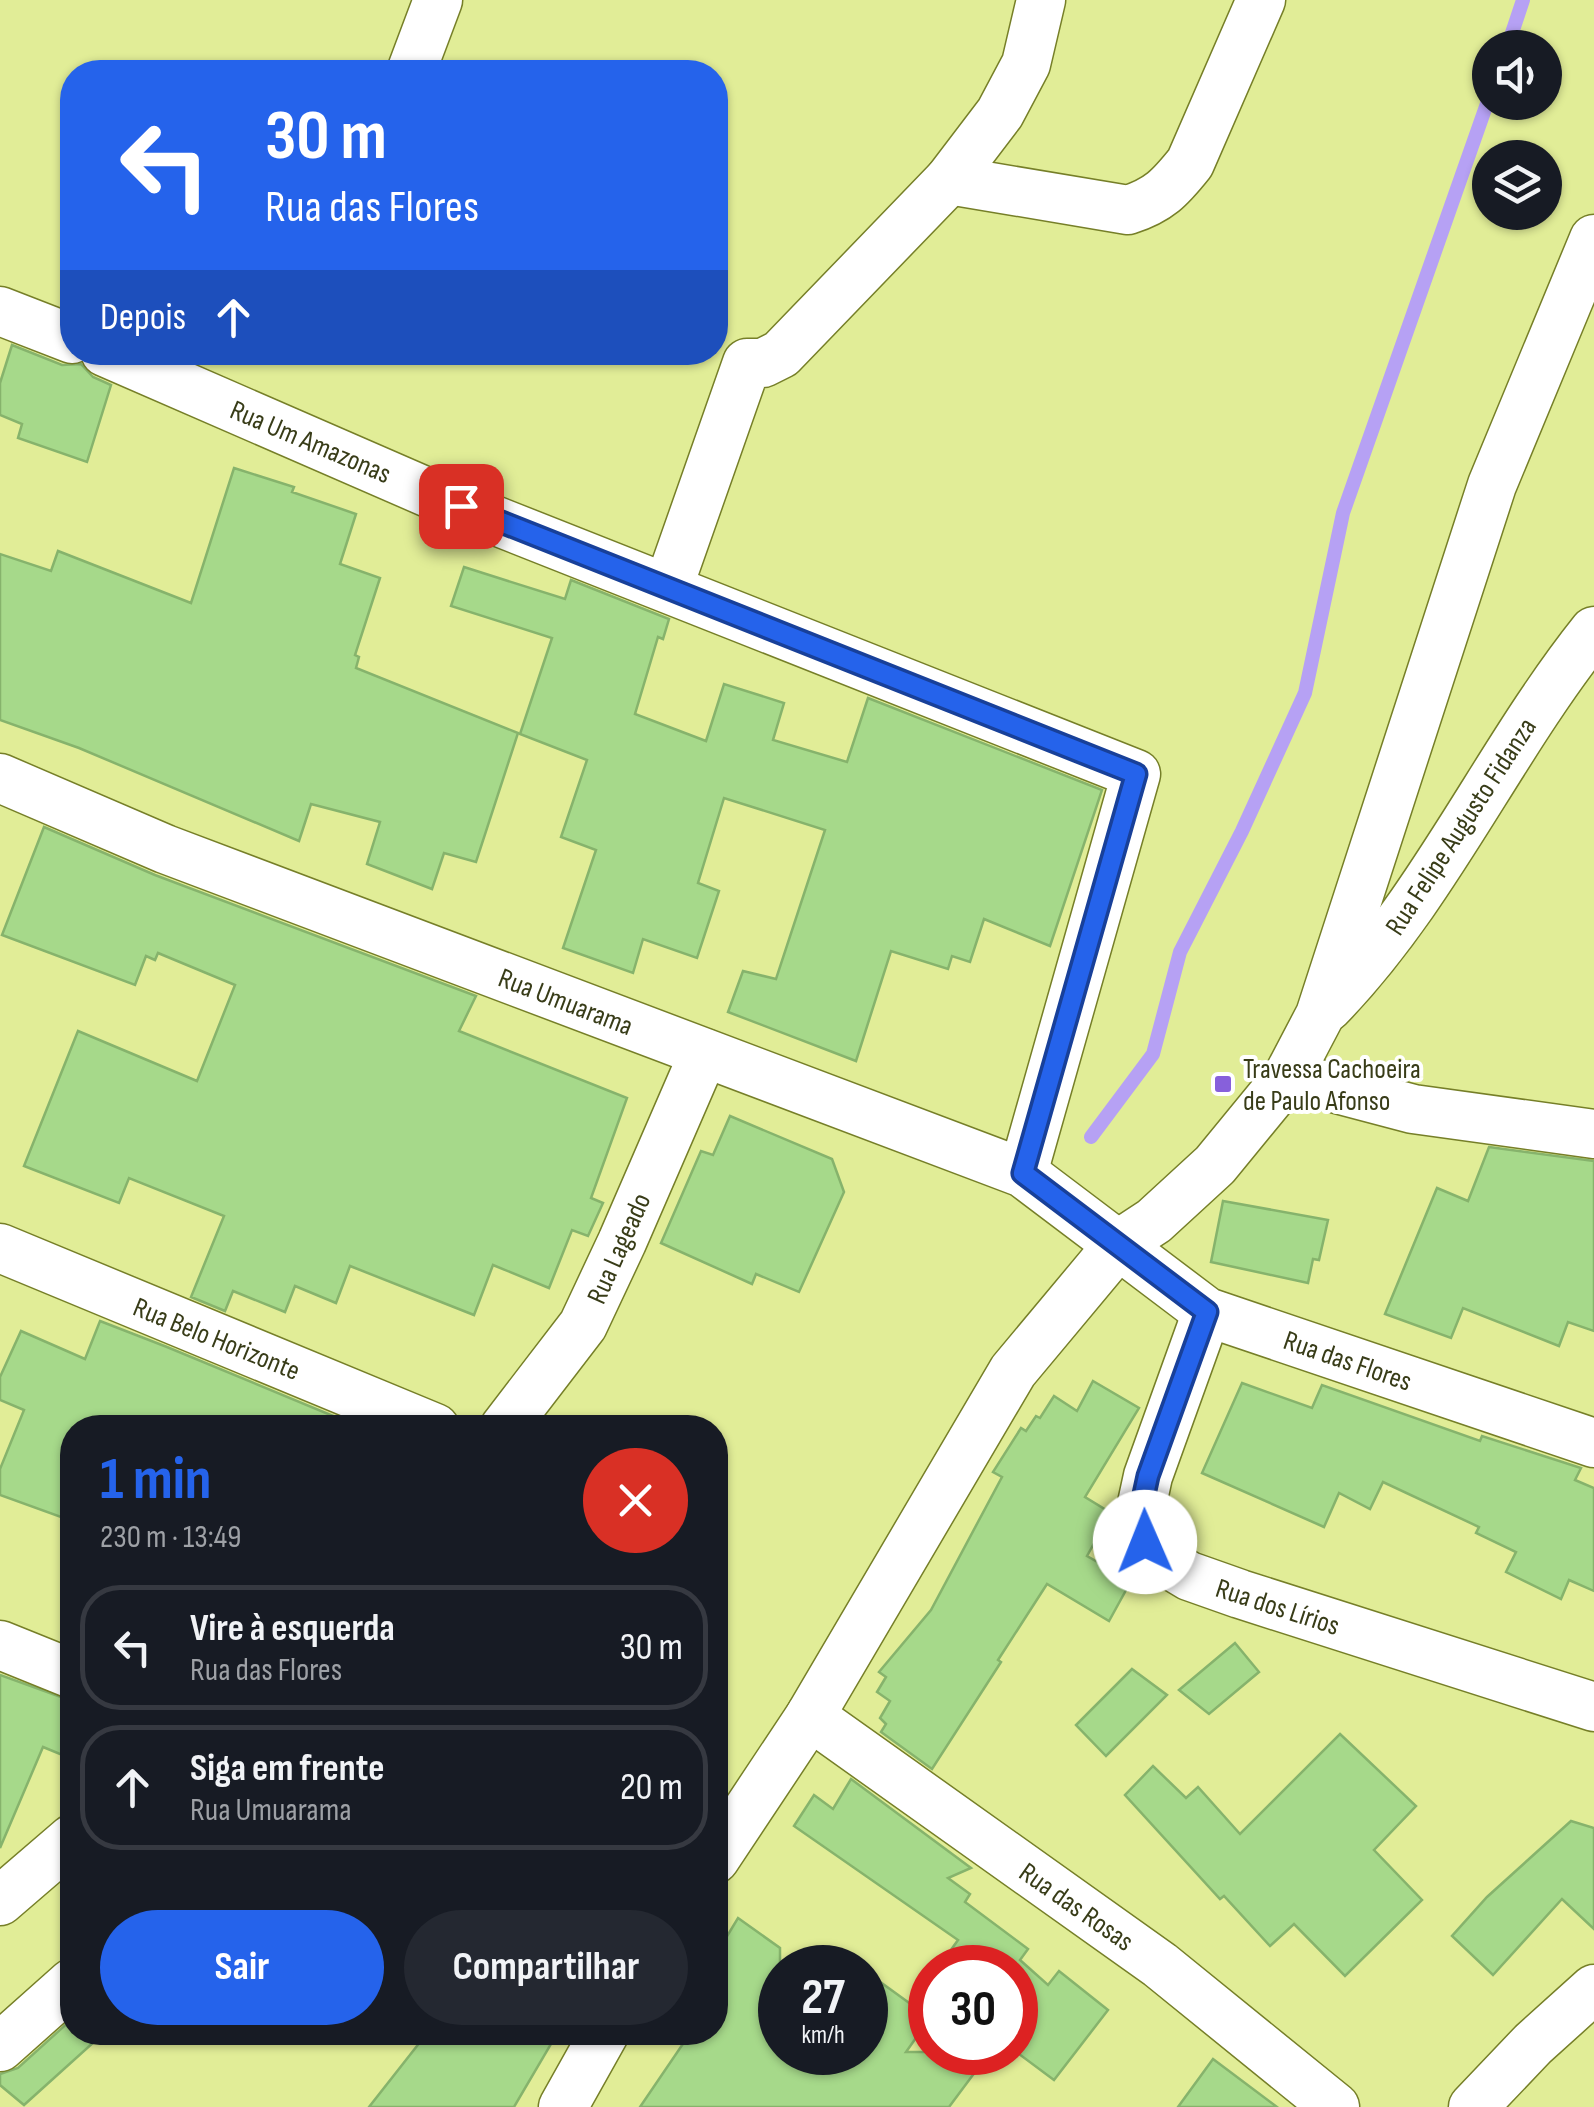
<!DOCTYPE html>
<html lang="pt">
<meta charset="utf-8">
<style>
:root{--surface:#171b24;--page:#242831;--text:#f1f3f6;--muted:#9ea1a6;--line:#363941;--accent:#2563eb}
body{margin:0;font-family:"Sofia Sans Condensed",sans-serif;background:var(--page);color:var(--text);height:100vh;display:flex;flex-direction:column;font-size:38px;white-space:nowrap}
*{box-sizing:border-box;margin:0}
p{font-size:32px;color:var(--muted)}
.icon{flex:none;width:55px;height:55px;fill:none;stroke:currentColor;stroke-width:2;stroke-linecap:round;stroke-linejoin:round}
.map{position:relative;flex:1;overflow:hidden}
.drawer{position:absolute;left:60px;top:1415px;width:668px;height:630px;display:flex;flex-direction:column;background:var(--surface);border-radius:40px;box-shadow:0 2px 8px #0004}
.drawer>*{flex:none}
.top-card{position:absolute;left:60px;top:60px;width:668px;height:305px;border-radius:40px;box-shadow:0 2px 8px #0004;background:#2563eb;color:#fff;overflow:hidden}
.fabs{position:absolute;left:1472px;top:30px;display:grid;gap:20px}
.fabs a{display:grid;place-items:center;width:90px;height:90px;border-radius:50%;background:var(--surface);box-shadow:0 2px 8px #0004;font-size:50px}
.speed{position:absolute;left:758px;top:1945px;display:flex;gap:20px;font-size:50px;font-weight:700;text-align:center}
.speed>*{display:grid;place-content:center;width:130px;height:130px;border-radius:50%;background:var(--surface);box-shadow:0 2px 8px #0004;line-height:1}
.speed small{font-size:25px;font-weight:400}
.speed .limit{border:15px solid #d22;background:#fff;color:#111}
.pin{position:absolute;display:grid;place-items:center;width:85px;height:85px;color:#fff;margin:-42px;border-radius:20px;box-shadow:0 5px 15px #0006}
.me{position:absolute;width:110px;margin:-55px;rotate:359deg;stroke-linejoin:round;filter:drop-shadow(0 0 8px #0008)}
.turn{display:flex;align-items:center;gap:35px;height:210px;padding:0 40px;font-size:45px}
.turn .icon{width:130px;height:130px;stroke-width:2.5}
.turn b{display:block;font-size:70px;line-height:85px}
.then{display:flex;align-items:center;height:95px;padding:0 40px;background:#0003;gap:20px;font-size:38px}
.round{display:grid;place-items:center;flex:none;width:105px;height:105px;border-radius:52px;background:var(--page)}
.head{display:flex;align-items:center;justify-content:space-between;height:170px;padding:0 40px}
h1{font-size:60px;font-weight:700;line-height:75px;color:var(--accent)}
.button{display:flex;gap:20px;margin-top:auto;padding:20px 40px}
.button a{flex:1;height:115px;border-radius:60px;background:var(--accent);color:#fff;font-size:40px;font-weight:700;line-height:115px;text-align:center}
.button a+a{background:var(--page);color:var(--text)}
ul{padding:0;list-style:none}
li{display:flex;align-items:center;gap:30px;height:125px;margin:0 20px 15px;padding:0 20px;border:5px solid var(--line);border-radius:40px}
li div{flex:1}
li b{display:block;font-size:38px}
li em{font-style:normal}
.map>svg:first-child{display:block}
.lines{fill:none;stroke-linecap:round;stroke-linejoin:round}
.stream{stroke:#b6a1f4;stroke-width:14}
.building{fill:#a6d98a;stroke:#86b36c;stroke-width:2.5}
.street-casing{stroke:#767f28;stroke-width:51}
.street{stroke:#fff;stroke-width:48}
.route-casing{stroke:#184099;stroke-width:25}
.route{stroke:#2563eb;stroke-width:18}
.poi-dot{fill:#8760db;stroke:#fff;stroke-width:4}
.labels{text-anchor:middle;stroke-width:8;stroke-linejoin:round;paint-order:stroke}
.street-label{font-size:28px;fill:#383c18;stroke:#fff}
.poi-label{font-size:28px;fill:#383c18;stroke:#fff;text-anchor:start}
</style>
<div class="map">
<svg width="1594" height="2107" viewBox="0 0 1594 2107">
<rect width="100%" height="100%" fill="#e1ed97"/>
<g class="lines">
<g class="stream">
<path d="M1507,48L1523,0"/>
<path d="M1091,1137L1153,1054L1180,952L1242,831L1305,693L1343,513L1490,95"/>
</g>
</g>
<g class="building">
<path d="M12,345L62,365L81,364L93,377L111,385L87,462L18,438L22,424L0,415V383Z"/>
<path d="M234,468L294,487L292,492L356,514L340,564L380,578L355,655L359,657L356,668L518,733L476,862L444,853L432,889L367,864L380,822L311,804L299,841L79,748L0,720V554L51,571L58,551L191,603Z"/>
<path d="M464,567L565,599L571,580L669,619L663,639L658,637L635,714L706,741L724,684L784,703L773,740L847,762L868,698L1102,790L1050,946L984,919L970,962L952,956L948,969L891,951L856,1061L728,1012L743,971L776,979L825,830L724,798L698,883L719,891L697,958L643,939L633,973L563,948L596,850L561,837L587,760L520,734L552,638L451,606Z"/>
<path d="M44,827L155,875L476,996L459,1031L627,1098L591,1198L603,1203L588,1236L572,1230L549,1288L493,1265L474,1315L350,1266L336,1303L295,1286L285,1312L233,1291L225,1311L191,1297L224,1216L129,1178L119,1203L24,1166L78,1031L197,1081L235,985L158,953L155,960L146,956L135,985L2,935Z"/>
<path d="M730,1116L832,1159L844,1192L799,1292L756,1274L752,1284L661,1243L701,1151L713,1155Z"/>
<path d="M1489,1147L1594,1161V1331L1568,1322L1559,1346L1463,1308L1451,1338L1385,1314L1437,1188L1468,1201Z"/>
<path d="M1223,1201L1328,1220L1319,1260L1313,1259L1308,1283L1211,1262Z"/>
<path d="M100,1321L167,1347L362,1428H72V1521L0,1495V1469L24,1410L0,1400V1377L21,1331L85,1359Z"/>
<path d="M1093,1381L1139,1408L1085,1497L1111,1513L1087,1556L1131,1581L1109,1621L1047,1584L998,1660L1001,1662L932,1769L881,1732L886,1724L880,1718L890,1701L877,1692L886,1677L879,1672L931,1610L1002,1477L993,1472L1021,1428L1026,1431L1036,1416L1040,1418L1054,1396L1077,1411Z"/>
<path d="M1242,1383L1312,1408L1322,1385L1480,1441L1482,1436L1581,1468L1575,1480L1594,1488V1591L1569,1580L1561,1599L1506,1572L1516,1552L1476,1533L1479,1527L1383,1482L1370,1509L1339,1493L1324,1527L1202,1473Z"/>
<path d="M1235,1643L1259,1672L1209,1714L1179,1690Z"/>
<path d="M1132,1669L1167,1695L1106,1756L1076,1725Z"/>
<path d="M0,1675L72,1701V1759L43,1747L0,1848Z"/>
<path d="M1340,1734L1416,1806L1374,1850L1422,1900L1345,1976L1294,1924L1270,1946L1224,1896L1220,1899L1125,1795L1153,1766L1186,1798L1198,1787L1240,1834Z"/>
<path d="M851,1779L971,1868L948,1878L970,1894L965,1902L1028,1949L1020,1960L1048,1985L1059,1971L1108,2010L1054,2080L1015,2051V1968H938L958,1940L794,1826L814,1795L833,1809Z"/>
<path d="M1571,1821L1594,1828V1929L1562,1899L1493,1975L1452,1936L1487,1897Z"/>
<path d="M738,1918L780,1948V2052H865V1971L930,2018L906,2052H990L949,2107H640L691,2032H715V1956Z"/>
<path d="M72,2019V2032H105L24,2105L0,2085V2074L18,2068Z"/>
<path d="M428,2032H558L514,2107H369Z"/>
<path d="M1213,2059L1277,2107H1178Z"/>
</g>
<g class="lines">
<g class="street-casing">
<g id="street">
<path d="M411,72L438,0"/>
<path d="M949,180L1128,210C1159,200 1170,188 1190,163L1261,0"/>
<path d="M0,311L72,339"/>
<path d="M105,352L461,507L1136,774L1023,1173"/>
<path d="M668,588L747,363H763L781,354L949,180L1000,113L1026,64L1041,0"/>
<path d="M0,778L165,849L1023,1173L1207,1312L1594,1443"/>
<path d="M1328,1007C1436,896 1498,751 1594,631"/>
<path d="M1288,1076L1413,1109L1594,1134"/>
<path d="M0,1248L435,1428"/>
<path d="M1207,1312L1148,1476L1140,1513L1145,1542L1159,1558L1189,1576L1240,1594L1594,1707"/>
<path d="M504,1428L583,1325L622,1242L704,1053"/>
<path d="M0,1645L72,1674"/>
<path d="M810,1716L1160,1965L1335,2107"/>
<path d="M715,1859L810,1716L1013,1371L1119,1244L1154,1221L1215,1165L1288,1076L1320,1015L1492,485L1594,239"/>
<path d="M0,1901L72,1839"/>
<path d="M0,2047L72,1983"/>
<path d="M563,2107L605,2032"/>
<path d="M1473,2107L1533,2044L1594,1989"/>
</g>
</g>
<use href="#street" class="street"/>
</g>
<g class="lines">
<g class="route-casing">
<path id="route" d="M461,506L1136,774L1023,1173L1207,1312L1148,1476L1140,1513L1145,1542"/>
</g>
<use href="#route" class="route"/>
</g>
<rect class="poi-dot" x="1213" y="1074" width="20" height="20" rx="5"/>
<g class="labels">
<g class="street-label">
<text transform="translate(311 441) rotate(23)" y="10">Rua Um Amazonas</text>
<text transform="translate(1460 826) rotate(-57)" y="10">Rua Felipe Augusto Fidanza</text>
<text transform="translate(566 1001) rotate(21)" y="10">Rua Umuarama</text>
<text transform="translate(618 1248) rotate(-66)" y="10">Rua Lageado</text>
<text transform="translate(217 1338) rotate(22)" y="10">Rua Belo Horizonte</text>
<text transform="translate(1348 1360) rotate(19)" y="10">Rua das Flores</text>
<text transform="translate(1278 1606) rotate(18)" y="10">Rua dos Lírios</text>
<text transform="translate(1077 1906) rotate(35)" y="10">Rua das Rosas</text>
</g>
<g class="poi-label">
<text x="1243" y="1078">Travessa Cachoeira<tspan x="1243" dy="32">de Paulo Afonso</tspan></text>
</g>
</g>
</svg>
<div class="fabs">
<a><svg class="icon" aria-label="sound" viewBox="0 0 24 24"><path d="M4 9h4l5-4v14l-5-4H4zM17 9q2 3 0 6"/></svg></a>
<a><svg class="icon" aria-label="layers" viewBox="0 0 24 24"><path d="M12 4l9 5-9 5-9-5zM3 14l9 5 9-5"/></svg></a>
</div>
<div class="speed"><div>27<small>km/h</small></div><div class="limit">30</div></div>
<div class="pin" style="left:461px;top:506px;background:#d93025"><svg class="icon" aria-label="arrive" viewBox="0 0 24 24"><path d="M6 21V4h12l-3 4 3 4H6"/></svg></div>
<svg class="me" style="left:1145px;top:1542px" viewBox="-20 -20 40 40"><circle r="19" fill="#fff"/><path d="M0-13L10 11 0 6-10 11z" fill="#2563eb"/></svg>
<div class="top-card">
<div class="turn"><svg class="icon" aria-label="left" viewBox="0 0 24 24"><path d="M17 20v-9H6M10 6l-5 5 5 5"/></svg><div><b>30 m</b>Rua das Flores</div></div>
<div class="then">Depois<svg class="icon" aria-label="ahead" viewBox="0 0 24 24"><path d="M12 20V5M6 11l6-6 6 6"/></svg></div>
</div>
<section class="drawer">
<div class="head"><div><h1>1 min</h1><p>230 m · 13:49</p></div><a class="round" style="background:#d93025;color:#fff"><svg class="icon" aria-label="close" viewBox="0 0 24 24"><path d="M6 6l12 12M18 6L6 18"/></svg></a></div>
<ul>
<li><svg class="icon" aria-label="left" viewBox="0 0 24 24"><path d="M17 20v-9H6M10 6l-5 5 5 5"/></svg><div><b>Vire à esquerda</b><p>Rua das Flores</p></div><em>30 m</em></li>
<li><svg class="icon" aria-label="ahead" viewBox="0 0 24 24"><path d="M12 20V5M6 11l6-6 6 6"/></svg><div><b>Siga em frente</b><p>Rua Umuarama</p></div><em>20 m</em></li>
</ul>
<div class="button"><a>Sair</a><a>Compartilhar</a></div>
</section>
</div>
